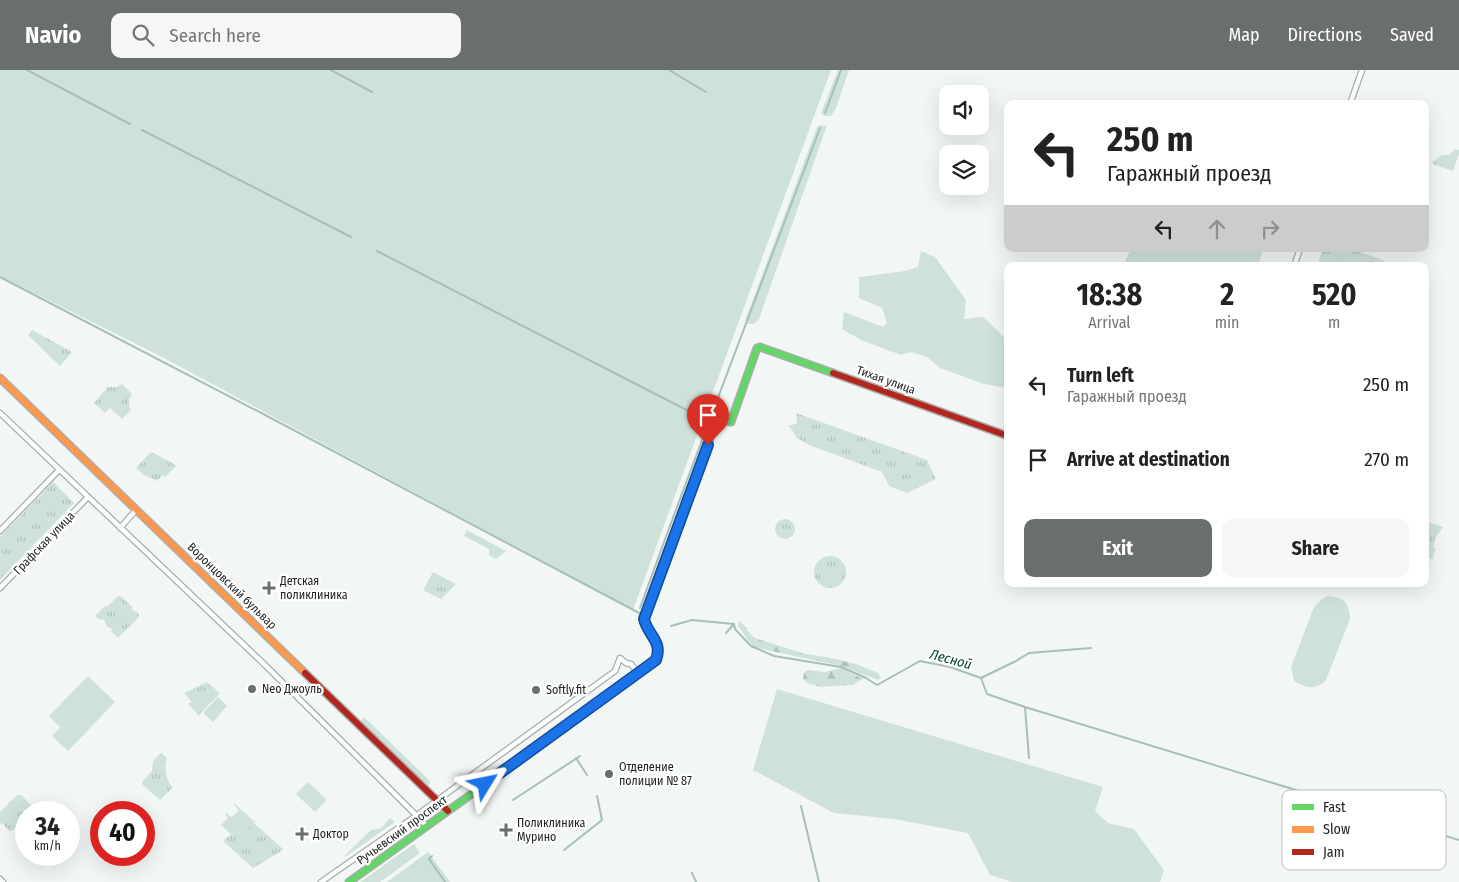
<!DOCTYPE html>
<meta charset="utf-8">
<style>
:root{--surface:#fff;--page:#f6f6f6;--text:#222;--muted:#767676;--accent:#6a6e6c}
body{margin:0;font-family:"Fira Sans Condensed",sans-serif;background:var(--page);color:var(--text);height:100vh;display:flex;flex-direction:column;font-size:19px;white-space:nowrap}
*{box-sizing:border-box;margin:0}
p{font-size:16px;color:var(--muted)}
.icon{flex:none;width:28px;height:28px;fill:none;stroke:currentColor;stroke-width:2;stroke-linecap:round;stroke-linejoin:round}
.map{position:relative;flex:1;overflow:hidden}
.details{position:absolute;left:1004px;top:192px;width:425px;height:325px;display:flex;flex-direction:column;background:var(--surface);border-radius:10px;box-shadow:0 5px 20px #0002}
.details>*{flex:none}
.banner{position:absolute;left:1004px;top:30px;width:425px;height:152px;border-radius:10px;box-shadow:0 5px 20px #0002;background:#fff;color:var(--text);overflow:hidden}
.tools{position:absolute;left:939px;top:15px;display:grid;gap:10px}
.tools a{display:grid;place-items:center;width:50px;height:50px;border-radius:10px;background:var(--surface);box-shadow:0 5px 20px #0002;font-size:25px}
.speed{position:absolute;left:15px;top:731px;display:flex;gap:10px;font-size:25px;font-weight:700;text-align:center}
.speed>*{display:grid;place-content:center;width:65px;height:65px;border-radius:50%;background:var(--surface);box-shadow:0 5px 20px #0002;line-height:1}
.speed small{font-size:12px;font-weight:400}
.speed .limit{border:8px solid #d22;background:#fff;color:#111}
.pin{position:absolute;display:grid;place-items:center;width:42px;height:42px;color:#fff;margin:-51px -21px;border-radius:50% 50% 50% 0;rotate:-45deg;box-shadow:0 0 5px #0007}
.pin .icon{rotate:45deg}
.me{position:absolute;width:55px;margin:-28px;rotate:55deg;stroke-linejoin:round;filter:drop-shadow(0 0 4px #0008)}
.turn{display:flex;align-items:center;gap:18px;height:105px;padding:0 20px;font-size:22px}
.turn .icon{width:65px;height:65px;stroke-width:2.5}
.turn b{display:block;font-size:35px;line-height:42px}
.lanes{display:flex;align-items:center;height:48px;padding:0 20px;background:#0003;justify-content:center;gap:25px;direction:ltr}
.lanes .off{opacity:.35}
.eta{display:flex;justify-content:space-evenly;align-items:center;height:85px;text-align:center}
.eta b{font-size:30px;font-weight:700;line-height:35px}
.button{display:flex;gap:10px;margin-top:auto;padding:10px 20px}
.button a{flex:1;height:58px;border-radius:10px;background:var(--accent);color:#fff;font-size:20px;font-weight:700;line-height:58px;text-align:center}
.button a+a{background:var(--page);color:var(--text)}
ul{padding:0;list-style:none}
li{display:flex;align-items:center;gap:15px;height:75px;padding:0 20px}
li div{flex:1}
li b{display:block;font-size:19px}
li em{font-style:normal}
header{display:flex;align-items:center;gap:30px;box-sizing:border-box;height:70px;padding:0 25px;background:var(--accent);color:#fff}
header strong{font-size:24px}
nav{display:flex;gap:28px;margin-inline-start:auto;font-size:18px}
.search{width:350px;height:45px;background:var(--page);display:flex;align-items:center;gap:12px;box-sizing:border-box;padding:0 18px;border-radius:10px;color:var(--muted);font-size:19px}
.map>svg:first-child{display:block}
.grass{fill:#cfe2da}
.forest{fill:url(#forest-firs)}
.park{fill:url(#park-tufts)}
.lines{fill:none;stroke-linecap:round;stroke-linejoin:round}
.stream{stroke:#a7c0b6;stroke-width:2}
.street-casing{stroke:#a9adab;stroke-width:7}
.fast-casing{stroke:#a9adab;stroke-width:9}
.slow-casing{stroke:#a9adab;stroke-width:9}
.jam-casing{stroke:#a9adab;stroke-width:9}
.street{stroke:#fdfefe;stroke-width:4.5}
.fast{stroke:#63d668;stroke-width:6}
.slow{stroke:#ff974d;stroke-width:6}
.jam{stroke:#b3261e;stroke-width:6}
.route-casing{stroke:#114b97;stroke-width:12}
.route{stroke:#1a73e8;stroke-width:9}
.poi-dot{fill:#6a6e6c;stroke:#fff;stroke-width:2}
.labels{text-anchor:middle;stroke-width:4.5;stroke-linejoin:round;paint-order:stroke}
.street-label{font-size:12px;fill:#202422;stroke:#fff}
.poi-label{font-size:12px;fill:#202422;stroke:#fff;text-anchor:start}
.water-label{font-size:14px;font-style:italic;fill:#004735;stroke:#fff}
.key{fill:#fff;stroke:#bcbdbd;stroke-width:1}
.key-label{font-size:14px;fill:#202422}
</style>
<header>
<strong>Navio</strong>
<div class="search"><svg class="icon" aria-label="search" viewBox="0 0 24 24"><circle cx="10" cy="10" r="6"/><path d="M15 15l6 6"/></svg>Search here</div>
<nav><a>Map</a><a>Directions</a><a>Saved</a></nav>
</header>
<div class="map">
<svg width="1459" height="812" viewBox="0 0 1459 812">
<defs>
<pattern id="forest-firs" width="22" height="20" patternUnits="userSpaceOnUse" patternTransform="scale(1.25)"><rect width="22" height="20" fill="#cfe2da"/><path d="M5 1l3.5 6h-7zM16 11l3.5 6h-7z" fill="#b1c2bb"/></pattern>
<pattern id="park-tufts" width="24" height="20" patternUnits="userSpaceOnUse" patternTransform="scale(1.25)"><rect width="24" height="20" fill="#cfe2da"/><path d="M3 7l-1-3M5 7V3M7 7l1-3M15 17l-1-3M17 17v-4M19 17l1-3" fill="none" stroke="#b1c2bb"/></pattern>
</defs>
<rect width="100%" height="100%" fill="#f2f7f5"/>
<g class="grass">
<path d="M0,0H831L633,540L162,287L0,206Z"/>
<path d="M838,0H849L836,38L831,46H824L821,43Z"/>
<path d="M821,55L826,56V58L759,249L754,254H748L745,251L817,57Z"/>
<path d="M1131,179H1263L1258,196H1123Z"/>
<path d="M921,181L935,187L966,230L964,249L983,247L1007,270V318L984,314L940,298L927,287L911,282L901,285L861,270L842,259L844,242L883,257L887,253L882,238L859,228V207L905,201L918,197Z"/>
<path d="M467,460L506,481L496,489L489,485V479L464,466Z"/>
<path d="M1328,526C1344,528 1349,532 1350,549L1326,610C1316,621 1306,618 1294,611L1291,597L1314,537L1322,529Z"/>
<path d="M88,606L115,632L68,681L52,666L60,657L49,646Z"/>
<path d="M777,619L1103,717L1095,741L1108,753L1134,759L1164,800L1160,812H1013L990,805L968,763L894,749L834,743L753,700Z"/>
<path d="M218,627L227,636L213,652L203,643Z"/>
<path d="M364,647L428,709L430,712L428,718L362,655V650Z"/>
<path d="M308,712L327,730L315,742L296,724Z"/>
<path d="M235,734L256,753H254L245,761L231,764L221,755L228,748L225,744L226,743L232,747L239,740L234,735Z"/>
<path d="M390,748L395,752L345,787V785L371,760L381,758Z"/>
<path d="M414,774L420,783L380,812H360Z"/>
<path d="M428,782L450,812H387Z"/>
</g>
<g class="forest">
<path d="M740,551C746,556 749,564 755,568L805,584L827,587L856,594L878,603L881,608L878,610L841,596L753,577L738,556L739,552Z"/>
<path d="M841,598L863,609L853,615L821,617L807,613L803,609L804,603L807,600L825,602Z"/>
</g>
<g class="park">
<path d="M1456,79L1459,80V84L1453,101L1435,95L1432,92L1442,85H1449Z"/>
<path d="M1323,179L1330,181C1343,173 1370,186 1383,190L1387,196H1317Z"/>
<path d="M32,260L72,282L60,296L28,265Z"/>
<path d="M122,314L132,324C128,330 128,334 131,340L122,349L110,338L105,343L94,333L108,317H117Z"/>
<path d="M796,343L927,390L936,409L907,423L889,416L882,402L809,375L797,368L789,356L797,353Z"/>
<path d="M151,382L171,392L176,396L165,407L163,405L157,411L144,405L136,398Z"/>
<path d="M53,412L74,433L0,510V467Z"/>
<circle cx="785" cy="459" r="10"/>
<path d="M1428,452L1443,457L1435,468L1433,477L1436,479L1433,486V490L1425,487V458Z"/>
<circle cx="830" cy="502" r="16"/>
<path d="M433,502L456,514L441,529L423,520Z"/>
<path d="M118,526L122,527L132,537V540L137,542L139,545L138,548L118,568L111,561L112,558C105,558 107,553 103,549L100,550L95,546L105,536H108Z"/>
<path d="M207,612L220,623L199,645L188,634L192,632L184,623Z"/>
<path d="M161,683L167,688C164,700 166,707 172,718L160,730L142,714L143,711L152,701L153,691Z"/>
<path d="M17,725H21L38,742H26V754L18,756L12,761H9L2,753L0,754V742Z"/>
<path d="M254,753L283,779V780L253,798L223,771L231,764L245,761Z"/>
</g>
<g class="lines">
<g class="stream">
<path d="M27,0L130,54"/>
<path d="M331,0L372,22"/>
<path d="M669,0L706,22"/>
<path d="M825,43L841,0"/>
<path d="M142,60L351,167"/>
<path d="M377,181L708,351"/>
<path d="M0,207L267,346L641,544"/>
<path d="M640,538C698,377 760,218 820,58"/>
<path d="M671,556L692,550L734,554L735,559L751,576L774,586L841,597L866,608L877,615L920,591L950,597L981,608L1016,591L1029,583L1091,578"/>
<path d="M726,563L734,554"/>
<path d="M981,608L987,624L1025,637L1459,770"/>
<path d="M1025,637L1029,688"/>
<path d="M576,688L587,705"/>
<path d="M513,730L580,686"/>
<path d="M801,736L819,812"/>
<path d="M564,780L602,750L597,726"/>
<path d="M432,786L429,789L445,812"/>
<path d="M692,803L696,812"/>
</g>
<g class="street-casing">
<g id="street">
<path d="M1350,34L1362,0"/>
<path d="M1294,196L1300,179"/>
<path d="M0,343L264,594L427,756"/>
<path d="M120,458L136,440"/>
<path d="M0,461L59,400"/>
<path d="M0,518L88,427"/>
<path d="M0,809L3,812"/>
<path d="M321,812L417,745L615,601L620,588L626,593L631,594L638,603"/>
</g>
</g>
<g class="fast-casing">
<g id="fast">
<path d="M662,501L714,357L720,350L731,352L757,278L760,277L833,303"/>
<path d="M349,812L537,677"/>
</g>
</g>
<g class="slow-casing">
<path id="slow" d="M0,308L305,603"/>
</g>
<g class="jam-casing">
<g id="jam">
<path d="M833,303L1008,366"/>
<path d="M305,603L448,741"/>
<path d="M537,677L656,590C661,572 649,565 644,549L662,501"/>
</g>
</g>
<use href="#street" class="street"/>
<use href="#fast" class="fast"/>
<use href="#slow" class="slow"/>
<use href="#jam" class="jam"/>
</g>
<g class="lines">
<g class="route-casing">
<path id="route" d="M485,714L656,590C663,571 648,566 644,549L708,375"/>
</g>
<use href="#route" class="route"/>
</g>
<g class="poi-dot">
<path d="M266.5 510.5h5v5h5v5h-5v5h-5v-5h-5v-5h5z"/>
<circle cx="252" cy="619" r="5"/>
<circle cx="536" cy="620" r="5"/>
<circle cx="609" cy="704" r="5"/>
<path d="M503.5 752.5h5v5h5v5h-5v5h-5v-5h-5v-5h5z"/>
<path d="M299.5 756.5h5v5h5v5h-5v5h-5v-5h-5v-5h5z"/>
</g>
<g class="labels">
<g class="street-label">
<text transform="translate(886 310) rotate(20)" y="4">Тихая улица</text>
<text transform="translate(44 473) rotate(-46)" y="4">Графская улица</text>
<text transform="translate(232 516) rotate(44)" y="4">Воронцовский бульвар</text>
<text transform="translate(402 760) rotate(-36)" y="4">Ручьевский проспект</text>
</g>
<g class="poi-label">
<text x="280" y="515">Детская<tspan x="280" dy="14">поликлиника</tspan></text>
<text x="262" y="623">Neo Джоуль</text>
<text x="546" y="624">Softly.fit</text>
<text x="619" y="701">Отделение<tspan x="619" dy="14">полиции № 87</tspan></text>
<text x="517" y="757">Поликлиника<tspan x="517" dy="14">Мурино</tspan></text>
<text x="313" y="768">Доктор</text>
</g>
<g class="water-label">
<text transform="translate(951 589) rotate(15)" y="5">Лесной</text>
</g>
</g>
<rect x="1282" y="720" width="164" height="80" rx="8" class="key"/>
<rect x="1292" y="734" width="22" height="6" fill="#63d668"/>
<rect x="1292" y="756" width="22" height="7" fill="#ff974d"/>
<rect x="1292" y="779" width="22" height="6" fill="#b3261e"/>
<g class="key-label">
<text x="1323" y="742">Fast</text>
<text x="1323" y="764">Slow</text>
<text x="1323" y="787">Jam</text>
</g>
</svg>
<div class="tools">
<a><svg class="icon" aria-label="sound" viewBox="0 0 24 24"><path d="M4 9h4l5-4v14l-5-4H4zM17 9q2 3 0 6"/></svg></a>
<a><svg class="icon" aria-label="layers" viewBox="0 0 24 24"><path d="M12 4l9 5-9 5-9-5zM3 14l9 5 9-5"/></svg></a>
</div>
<div class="speed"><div>34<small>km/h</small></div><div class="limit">40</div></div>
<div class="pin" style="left:708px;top:375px;background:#d93025"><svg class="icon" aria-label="arrive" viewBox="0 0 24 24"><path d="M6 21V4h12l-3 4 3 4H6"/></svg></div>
<svg class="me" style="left:485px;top:714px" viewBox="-20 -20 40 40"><path d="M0-17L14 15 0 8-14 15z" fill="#1a73e8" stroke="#fff" stroke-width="4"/></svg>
<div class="banner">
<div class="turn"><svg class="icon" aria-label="left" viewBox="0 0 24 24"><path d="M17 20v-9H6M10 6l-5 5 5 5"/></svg><div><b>250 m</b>Гаражный проезд</div></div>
<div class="lanes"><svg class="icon" aria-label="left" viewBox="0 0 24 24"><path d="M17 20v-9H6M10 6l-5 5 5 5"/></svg><svg class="icon off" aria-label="ahead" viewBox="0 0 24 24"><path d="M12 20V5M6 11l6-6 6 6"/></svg><svg class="icon off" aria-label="right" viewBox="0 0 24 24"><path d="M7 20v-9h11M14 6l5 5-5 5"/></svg></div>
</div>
<section class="details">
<div class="eta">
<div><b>18:38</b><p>Arrival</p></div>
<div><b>2</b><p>min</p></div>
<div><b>520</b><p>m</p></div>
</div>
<ul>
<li><svg class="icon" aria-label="left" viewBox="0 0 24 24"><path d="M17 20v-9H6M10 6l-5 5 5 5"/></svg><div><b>Turn left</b><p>Гаражный проезд</p></div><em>250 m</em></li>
<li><svg class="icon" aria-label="arrive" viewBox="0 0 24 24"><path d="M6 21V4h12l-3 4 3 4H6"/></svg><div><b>Arrive at destination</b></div><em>270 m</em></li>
</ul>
<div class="button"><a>Exit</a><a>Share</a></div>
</section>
</div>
